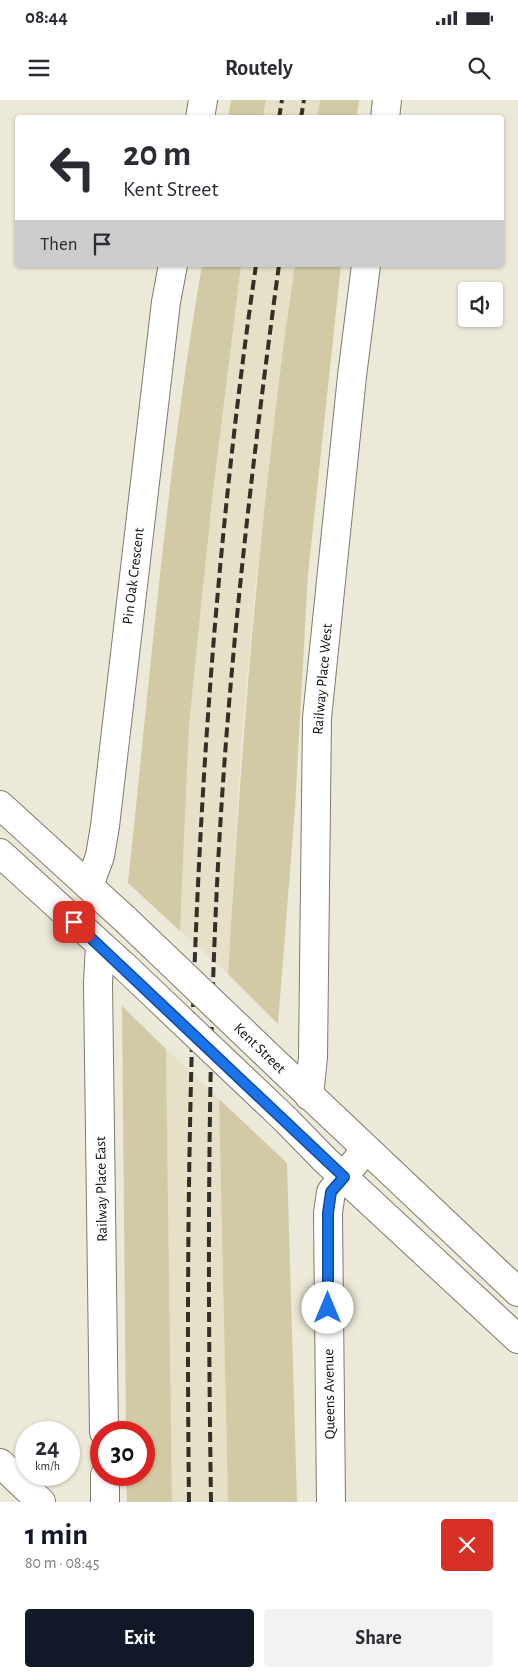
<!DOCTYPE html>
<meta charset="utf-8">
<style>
:root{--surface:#fff;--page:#f2f2f3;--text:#2b2b33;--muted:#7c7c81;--accent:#111827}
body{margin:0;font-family:"Alegreya Sans",sans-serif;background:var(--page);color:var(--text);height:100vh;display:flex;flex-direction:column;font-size:19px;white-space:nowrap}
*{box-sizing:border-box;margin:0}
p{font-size:16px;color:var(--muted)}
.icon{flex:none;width:28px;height:28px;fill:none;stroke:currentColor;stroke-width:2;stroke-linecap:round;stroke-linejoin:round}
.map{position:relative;height:1402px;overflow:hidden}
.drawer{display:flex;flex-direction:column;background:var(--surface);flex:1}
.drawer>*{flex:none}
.guide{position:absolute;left:15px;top:15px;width:489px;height:152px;border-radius:5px;box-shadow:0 1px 4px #0004;background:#fff;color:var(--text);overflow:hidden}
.buttons{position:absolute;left:458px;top:182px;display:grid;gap:10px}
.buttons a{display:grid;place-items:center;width:45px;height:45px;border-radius:5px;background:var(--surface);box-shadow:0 1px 4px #0004;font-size:25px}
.speed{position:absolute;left:15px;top:1321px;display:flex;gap:10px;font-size:25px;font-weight:700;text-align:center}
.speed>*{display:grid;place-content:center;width:65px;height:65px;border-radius:50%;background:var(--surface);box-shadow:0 1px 4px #0004;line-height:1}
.speed small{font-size:12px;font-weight:400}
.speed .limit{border:8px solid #d22;background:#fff;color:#111}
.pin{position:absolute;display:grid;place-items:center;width:42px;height:42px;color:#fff;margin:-21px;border-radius:10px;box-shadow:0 2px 8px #0006}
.me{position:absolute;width:55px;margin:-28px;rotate:0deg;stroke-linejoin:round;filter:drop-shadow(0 0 4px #0008)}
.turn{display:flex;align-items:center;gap:18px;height:105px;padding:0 25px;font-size:22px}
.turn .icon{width:65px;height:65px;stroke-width:2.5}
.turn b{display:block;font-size:35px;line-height:42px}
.then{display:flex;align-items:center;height:48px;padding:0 25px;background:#0003;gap:10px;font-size:19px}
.round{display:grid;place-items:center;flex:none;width:52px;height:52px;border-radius:5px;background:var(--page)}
.summary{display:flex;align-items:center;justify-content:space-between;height:85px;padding:0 25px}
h1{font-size:30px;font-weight:700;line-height:38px;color:var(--accent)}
.primary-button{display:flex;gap:10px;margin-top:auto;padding:10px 25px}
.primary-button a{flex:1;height:58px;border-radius:5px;background:var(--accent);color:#fff;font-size:20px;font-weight:700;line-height:58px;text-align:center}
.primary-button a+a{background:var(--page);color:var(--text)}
.status{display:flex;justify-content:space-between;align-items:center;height:35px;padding:0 25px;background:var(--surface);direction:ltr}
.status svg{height:14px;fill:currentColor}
header{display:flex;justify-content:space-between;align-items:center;height:65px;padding:0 25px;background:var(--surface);font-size:22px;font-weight:700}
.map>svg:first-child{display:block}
.built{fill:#e5e0c7}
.green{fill:#d2caa5}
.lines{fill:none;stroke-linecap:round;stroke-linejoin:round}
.minor-casing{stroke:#7f7b6c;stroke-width:30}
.tertiary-casing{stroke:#7f7b6c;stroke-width:30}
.minor{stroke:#fff;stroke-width:28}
.tertiary{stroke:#fff;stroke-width:28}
.rail{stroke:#323029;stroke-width:4;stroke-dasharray:10 5;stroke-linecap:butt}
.tertiary-bridge-casing{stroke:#7f7b6c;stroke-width:30;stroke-linecap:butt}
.tertiary-bridge{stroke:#fff;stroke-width:28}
.route-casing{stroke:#114b97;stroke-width:12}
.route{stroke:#1a73e8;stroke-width:9}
.labels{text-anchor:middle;stroke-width:5;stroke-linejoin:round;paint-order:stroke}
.street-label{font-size:15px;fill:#0f0d08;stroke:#fff}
</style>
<div class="status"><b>08:44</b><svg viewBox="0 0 49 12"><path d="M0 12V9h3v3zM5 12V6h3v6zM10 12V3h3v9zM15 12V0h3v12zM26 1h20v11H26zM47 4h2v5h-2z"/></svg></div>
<header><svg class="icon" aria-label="menu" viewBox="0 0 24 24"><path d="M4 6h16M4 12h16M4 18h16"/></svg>Routely<svg class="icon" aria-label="search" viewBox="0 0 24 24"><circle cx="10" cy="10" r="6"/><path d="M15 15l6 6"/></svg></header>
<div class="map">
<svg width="518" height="1402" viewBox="0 0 518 1402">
<rect width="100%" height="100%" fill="#ede9d8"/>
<g class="built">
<path d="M266,0H320L317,17L263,18Z"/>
<path d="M241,165H295L270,353L254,501L241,649L228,874L180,831L189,625L212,400Z"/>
<path d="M166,949L219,999L228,1402H172Z"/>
</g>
<g class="green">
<path d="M231,0H266L263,17H228Z"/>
<path d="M320,0H359L357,17H317Z"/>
<path d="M202,165H241L212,400L189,625L180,831L128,783C150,577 167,369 202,165Z"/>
<path d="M295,165H341L308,474L295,708L278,924L228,874C242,637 260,400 295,165Z"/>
<path d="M122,906L166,949L172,1402H127L126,1375H144V1332H126Z"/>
<path d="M219,999L287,1063L297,1402H228Z"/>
</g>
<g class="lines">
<g class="minor-casing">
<g id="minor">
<path d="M385,18L387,0"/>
<path d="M100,845L98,883L104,1332"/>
<path d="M309,996L313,957L317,618L352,276L366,165"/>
<path d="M0,1363L41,1402"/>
<path d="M105,1375V1402"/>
<path d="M331,1402L328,1113L331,1092L366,1049"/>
</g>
</g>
<g class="tertiary-casing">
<g id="tertiary">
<path d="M200,18L203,0"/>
<path d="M0,705L126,820"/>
<path d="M0,753L124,866"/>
<path d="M89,786L100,756L105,726L166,202L173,165"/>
<path d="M282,969L518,1192"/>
<path d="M285,1019L325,1060L518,1239"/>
</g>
</g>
<use href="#minor" class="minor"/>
<use href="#tertiary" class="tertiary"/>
<g class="rail">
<path d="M279,18L282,0"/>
<path d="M301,18L304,0"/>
<path d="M189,1402C184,987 196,577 256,165"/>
<path d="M211,1402C208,1196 207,991 217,785C227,577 251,371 279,165"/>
</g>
<g class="tertiary-bridge-casing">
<g id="tertiary-bridge">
<path d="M126,820L282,969"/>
<path d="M124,866L285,1019"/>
</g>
</g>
<use href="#tertiary-bridge" class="tertiary-bridge"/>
</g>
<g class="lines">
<g class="route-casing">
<path id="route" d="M74,822L344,1077L331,1092L328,1113V1208"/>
</g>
<use href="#route" class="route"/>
</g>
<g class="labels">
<g class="street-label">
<text transform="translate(133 476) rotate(-83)" y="5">Pin Oak Crescent</text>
<text transform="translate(322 579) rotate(-85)" y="5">Railway Place West</text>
<text transform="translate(260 948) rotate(44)" y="5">Kent Street</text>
<text transform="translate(101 1089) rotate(-91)" y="5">Railway Place East</text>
<text transform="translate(329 1294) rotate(-91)" y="5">Queens Avenue</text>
</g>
</g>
</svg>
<div class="buttons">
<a><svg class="icon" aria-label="sound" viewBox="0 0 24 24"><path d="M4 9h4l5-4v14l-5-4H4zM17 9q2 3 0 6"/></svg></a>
</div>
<div class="speed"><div>24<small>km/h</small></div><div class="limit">30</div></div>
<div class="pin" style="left:74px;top:822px;background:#d93025"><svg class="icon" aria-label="arrive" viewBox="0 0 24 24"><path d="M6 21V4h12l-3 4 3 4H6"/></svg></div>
<svg class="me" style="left:328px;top:1208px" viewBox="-20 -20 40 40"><circle r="19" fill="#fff"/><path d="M0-13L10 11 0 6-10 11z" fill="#1a73e8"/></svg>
<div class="guide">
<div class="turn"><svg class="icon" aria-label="left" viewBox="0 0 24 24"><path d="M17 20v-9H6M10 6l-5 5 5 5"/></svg><div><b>20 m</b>Kent Street</div></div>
<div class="then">Then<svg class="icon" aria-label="arrive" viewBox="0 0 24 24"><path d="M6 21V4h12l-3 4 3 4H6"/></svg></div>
</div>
</div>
<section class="drawer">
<div class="summary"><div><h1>1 min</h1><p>80 m · 08:45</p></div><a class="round" style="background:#d93025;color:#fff"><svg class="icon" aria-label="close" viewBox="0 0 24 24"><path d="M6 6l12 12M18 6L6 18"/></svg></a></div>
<div class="primary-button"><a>Exit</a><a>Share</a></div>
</section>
